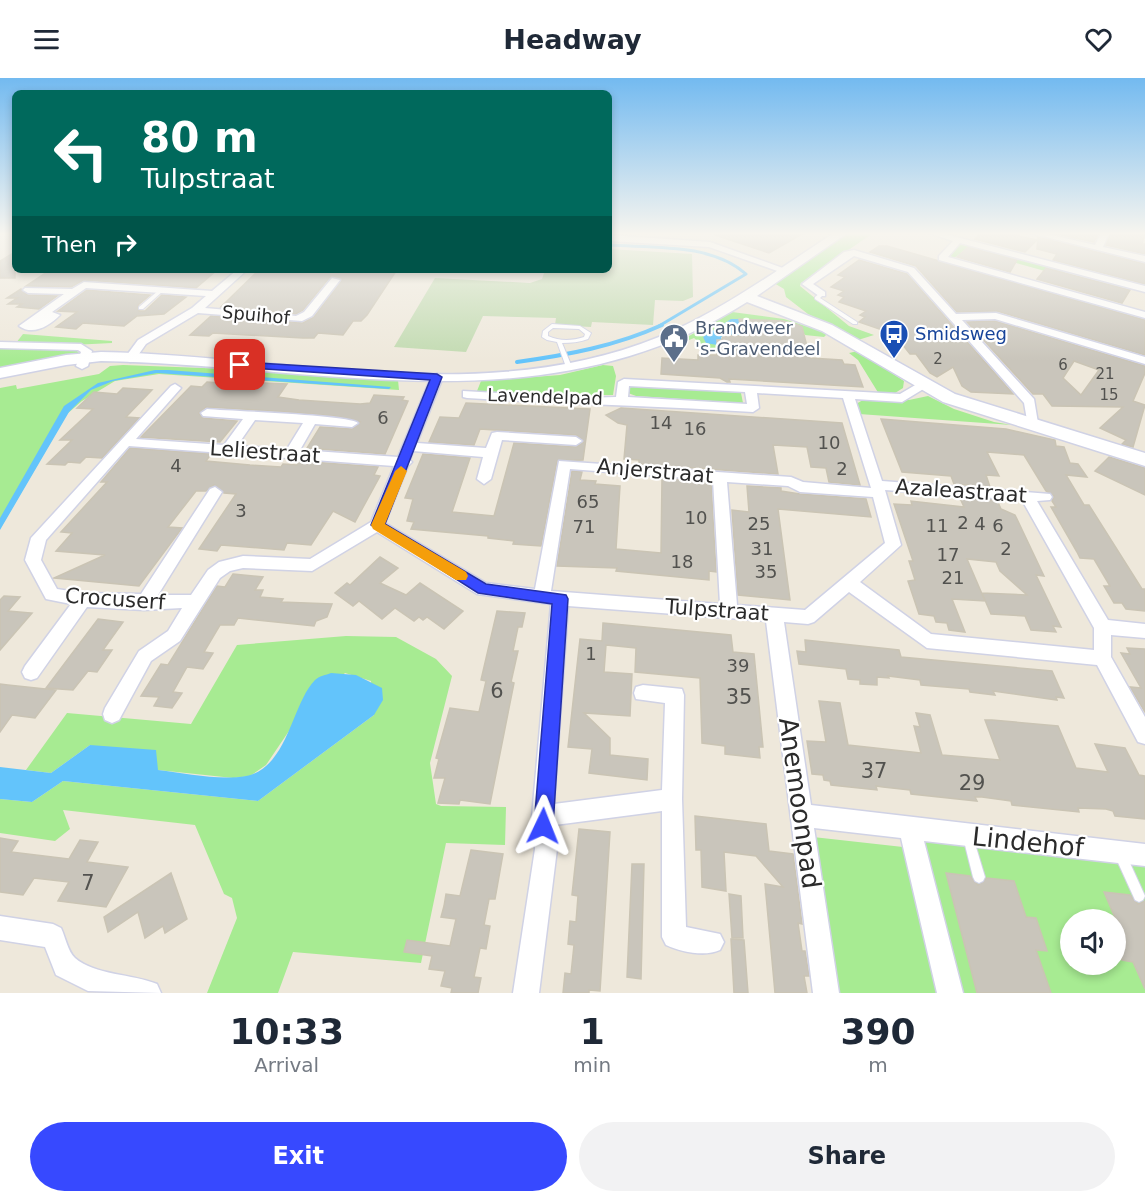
<!DOCTYPE html>
<style>
:root{--surface:#fff;--page:#f2f2f3;--text:#1f2937;--muted:#747a83;--accent:#3749ff}
body{margin:0;font-family:"DejaVu Sans",sans-serif;background:var(--page);color:var(--text);height:100vh;display:flex;flex-direction:column;font-size:22px;white-space:nowrap}
*{box-sizing:border-box;margin:0}
p{font-size:20px;color:var(--muted)}
.icon{flex:none;width:33px;height:33px;fill:none;stroke:currentColor;stroke-width:2;stroke-linecap:round;stroke-linejoin:round}
.map{position:relative;height:915px;overflow:hidden}
.side{display:flex;flex-direction:column;background:var(--surface);flex:1}
.side>*{flex:none}
.banner{position:absolute;left:12px;top:12px;width:600px;height:183px;border-radius:9px;box-shadow:0 3px 9px #0003;background:#00695c;color:#fff;overflow:hidden}
.controls{position:absolute;left:1060px;top:831px;display:grid;gap:12px}
.controls a{display:grid;place-items:center;width:66px;height:66px;border-radius:50%;background:var(--surface);box-shadow:0 3px 9px #0003;font-size:30px}
.pin{position:absolute;display:grid;place-items:center;width:51px;height:51px;color:#fff;margin:-26px;border-radius:12px;box-shadow:0 3px 9px #0006}
.me{position:absolute;width:66px;margin:-33px;rotate:2deg;stroke-linejoin:round;filter:drop-shadow(0 0 4px #0008)}
.turn{display:flex;align-items:center;gap:21px;height:126px;padding:0 30px;font-size:27px}
.turn .icon{width:78px;height:78px;stroke-width:2.5}
.turn b{display:block;font-size:42px;line-height:51px}
.then{display:flex;align-items:center;height:57px;padding:0 30px;background:#0003;gap:12px;font-size:22px}
.eta{display:flex;justify-content:space-evenly;align-items:center;height:102px;text-align:center}
.eta b{font-size:36px;font-weight:700;line-height:42px}
.cta{display:flex;gap:12px;margin-top:auto;padding:12px 30px}
.cta a{flex:1;height:69px;border-radius:36px;background:var(--accent);color:#fff;font-size:24px;font-weight:700;line-height:69px;text-align:center}
.cta a+a{background:var(--page);color:var(--text)}
header{display:flex;justify-content:space-between;align-items:center;height:78px;padding:0 30px;background:var(--surface);font-size:27px;font-weight:700}
.map>svg:first-child{display:block}
.green{fill:#a7eb92;fill-rule:evenodd}
.cemetery{fill:#c1dab0}
.water{fill:#63c4fb}
.lines{fill:none;stroke-linecap:round;stroke-linejoin:round}
.stream-far1{stroke:#63c4fb;stroke-width:3}
.stream{stroke:#63c4fb;stroke-width:4}
.building{fill:#c9c5bb;stroke:#cac4b4;stroke-width:1.5;fill-rule:evenodd}
.lane-casing{stroke:#d0d2e5;stroke-width:2}
.street-casing{stroke:#d0d2e5;stroke-width:3}
.secondary-casing{stroke:#d0d2e5;stroke-width:3}
.lane{fill:#fff;fill-rule:evenodd}
.street{fill:#fff;fill-rule:evenodd}
.secondary{fill:#fff;fill-rule:evenodd}
.route{fill:#3749ff;stroke:#242fa6;stroke-width:1.5}
.slow{fill:#f59e0b}
.labels{text-anchor:middle;stroke-width:4.5;stroke-linejoin:round;paint-order:stroke}
.far-number-label{font-size:15px;fill:#52524f}
.far-street-label{font-size:18px;fill:#2b2b2b;stroke:#fff}
.far-service-label{font-size:18px;fill:#4e5e75;stroke:#fff;text-anchor:start}
.far-transit-label{font-size:18px;fill:#164399;stroke:#fff;text-anchor:start}
.number-label{font-size:18px;fill:#52524f}
.street-label{font-size:21px;fill:#2b2b2b;stroke:#fff}
.near-number-label{font-size:21px;fill:#52524f}
.near-street-label{font-size:26px;fill:#2b2b2b;stroke:#fff}
</style>
<header><svg class="icon" aria-label="menu" viewBox="0 0 24 24"><path d="M4 6h16M4 12h16M4 18h16"/></svg>Headway<svg class="icon" aria-label="heart" viewBox="0 0 24 24"><path d="M12 20l-8-8c-3-5 5-10 8-4 3-6 11-1 8 4z"/></svg></header>
<div class="map">
<svg width="1145" height="915" viewBox="0 0 1145 915">
<rect width="100%" height="100%" fill="#eee8db"/>
<g class="green">
<path d="M846,155H873L801,205L800,208L849,248L874,257L858,262L808,236L786,219L784,211L774,205Z"/>
<path d="M959,165H961L1066,192L1063,198L966,171L953,181L950,177Z"/>
<path d="M732,234L784,241L828,255L824,259L805,257L798,247L782,243L735,241L703,259L717,267L758,276L704,273V268L694,260L682,265L680,263Z"/>
<path d="M23,256L112,263V265L52,268L16,265Z"/>
<path d="M0,268L77,273L79,275L0,292Z"/>
<path d="M858,273L904,303L903,310L895,315L879,316L858,282L849,275Z"/>
<path d="M123,287L258,292L398,302L399,312L159,296L115,303L82,323L67,336L0,451V310L16,307L17,311L99,296L110,288Z"/>
<path d="M603,287L613,288L616,298L613,317H602L584,322L477,313L481,303L560,297Z"/>
<path d="M630,307L741,315L743,325L636,318L628,315Z"/>
<path d="M928,318L954,331L994,344L1012,347L859,336L856,326L863,322H909Z"/>
<path d="M346,558L396,559L436,581L452,598L430,685L436,726L441,728L506,729L505,767L446,765L421,885L293,874L278,915H207L237,840L232,820L224,816L195,747L63,732L70,751L55,763L0,755V721L32,724L63,703L258,723L374,637L371,603L345,595L293,647L266,687L250,698L233,700L158,692L90,667L51,695L26,692L67,635L191,646L237,567Z"/>
<path d="M813,759L903,769L938,915H835Z"/>
<path d="M924,763L1145,787V915H961ZM1071,842H1116V886H1071Z"/>
</g>
<path class="cemetery" d="M609,171L692,176L693,219L683,223L655,222L653,247L592,244L591,249L555,247L556,240L483,238L466,274L394,269L435,200L530,205L542,201L545,192H609Z"/>
<g class="water">
<path d="M731,241H739V252H743L744,258L721,259L722,262H717V267L706,265L703,259Z"/>
<path d="M155,292H168L391,309L389,311L157,295L113,303L91,312L69,334L0,452V440L64,328L98,305Z"/>
<path d="M331,595L356,597L382,610L383,622L374,637L258,723L63,703L32,724L0,721V689L51,695L90,667L156,672L158,692C186,695 219,703 246,698C288,690 292,625 315,602C319,598 326,597 331,595Z"/>
</g>
<g class="lines">
<path class="stream-far1" d="M609,167C653,170 711,165 746,196L659,248"/>
<path class="stream" d="M517,284C567,277 616,268 662,247"/>
</g>
<g class="building">
<path d="M716,155H804L769,175L715,157Z"/>
<path d="M980,155H1006L1037,162L1025,174L975,161Z"/>
<path d="M1051,155H1099L1094,164Z"/>
<path d="M1111,155H1145L1142,166H1145V176L1106,167Z"/>
<path d="M1038,159L1145,186V206L1053,182L1057,176L1037,171Z"/>
<path d="M879,168H887L1145,242V277L997,233L957,234L916,188L870,174Z"/>
<path d="M968,169L1017,182L1010,194L957,179Z"/>
<path d="M15,174V200H0V183Z"/>
<path d="M859,182L907,196L1013,316L971,314L962,308L953,289L937,299L930,295L916,276H910L887,247L882,252L859,244L865,239L860,237L866,233L839,224L844,219L838,217L844,213L831,209L845,199L838,197Z"/>
<path d="M1046,190L1130,212L1122,225L1037,201Z"/>
<path d="M50,192H217L196,210L84,202L71,209L26,208Z"/>
<path d="M259,192H386L396,193L367,237L361,243H353L343,257L318,255L314,260H303L213,255L209,258L190,257L211,238L303,245L314,239L342,202L330,199L303,232L296,236L221,229Z"/>
<path d="M21,211L28,217L57,218L39,231L17,229L22,226H8L17,220H7Z"/>
<path d="M87,212L150,217L138,227L139,233H145L162,217L186,219L164,236L137,238L124,248L83,245L76,251L56,249L77,234L58,233Z"/>
<path d="M739,241L783,243L798,247L802,249L810,280L842,282L844,286L855,287L863,309L729,301L730,304H727L720,300L661,296L662,280L698,282V277H717V262H722L723,257L742,258Z"/>
<path d="M995,243L1145,288V295L1133,323L1145,327L1133,369L1122,366L1126,362L1100,350L1123,329L1052,328L1043,316H1033L967,244ZM1074,283L1099,292L1081,317L1063,300Z"/>
<path d="M207,304L261,308L264,305L287,306L278,319L299,322L360,326L370,325L374,317L404,319L402,322L408,323L385,376L307,370L320,349L352,351L360,344L334,338L288,334L206,329L199,335L203,340L237,343L220,364L141,359L191,308L202,309Z"/>
<path d="M123,310L152,312L126,339L139,340L102,380L86,379L80,385L68,384L65,387L47,386L72,362H60L93,331L77,330L94,314L117,316Z"/>
<path d="M466,325L590,331L583,382L557,383L541,468L513,466L514,463L488,460V458L411,451L414,444L407,443L413,421L405,420L423,376L470,380L452,434L494,438L514,365L576,369L584,364L576,357L480,351L474,367L429,364L440,339L459,340Z"/>
<path d="M621,330L842,345L860,407L829,404L826,390L811,389L807,369L773,367L778,396L639,386V382L624,381L627,347L618,345L606,337Z"/>
<path d="M881,341L1006,351L1055,362L1056,368L1064,369L1070,385L1078,386L1087,399L1066,397L1084,427H1089L1142,511H1145V533L1126,531L1122,525H1114L1104,508H1110L1094,481L1080,480L1077,474L1051,429H1056L1052,423L1054,418L1046,413L1024,377L987,374L999,398L986,397L990,409L954,406L951,398L902,394Z"/>
<path d="M130,370L211,376L206,383L250,387L281,389L283,386L297,387L299,383L378,389L374,397L380,398L355,444L333,433L311,467L287,465L284,472L221,467L217,473L199,471L236,416L224,415L214,407L206,413H196L168,449L182,450L139,508L54,500L105,477L56,473L72,455L61,454L107,404H101Z"/>
<path d="M1109,379L1145,390V417L1095,393Z"/>
<path d="M572,393L582,394L580,402L596,403L595,406L620,408L616,471L661,475L662,400L711,404L716,494L709,493V502L616,493L617,490L557,488Z"/>
<path d="M747,408L781,410V413L800,416L866,421L871,439L778,431L790,522L738,517L732,432L749,434Z"/>
<path d="M960,420L997,422L1001,431L1015,437L1044,498L1036,497L1061,549L1053,548L1056,554L1031,552L1025,538L991,536L982,515L1027,517L1000,493L996,484L967,481L985,523L952,521L965,554L949,552L947,545L936,544L934,538L919,536L908,503L915,502L909,483H913L894,426L912,427L911,423L964,429Z"/>
<path d="M380,479L398,490L380,505L406,517L420,505L463,533L444,551L427,539L423,542L419,539L414,543L395,530L382,541L359,523L353,528L335,515L347,505L350,507Z"/>
<path d="M233,496L263,499L255,512H263L260,519L283,521L281,524L332,526L327,539L316,543L314,548L238,540L234,547H220L204,574L213,575L203,591L187,589L173,614L182,615L172,630L154,628L159,619L141,618L161,586L168,587L217,508L225,509Z"/>
<path d="M4,518L20,519L8,533L32,535L0,572V522Z"/>
<path d="M497,533L525,535L522,549H518L513,573H518L511,604L514,605L490,726L460,722L459,726L438,725L445,700H434L439,681L436,680L450,630L479,634L486,603L481,602Z"/>
<path d="M98,541L123,544L103,572H112L97,594L88,593L73,612L46,610Z"/>
<path d="M603,545L731,557L733,574L754,576L763,669H759L760,680L725,676V668L702,665L700,600L635,594L636,570L606,567L604,594L632,596L630,638L584,635L610,660V677L648,681L647,702L589,695L592,671L568,669L580,561L602,563Z"/>
<path d="M805,562L899,572L901,579L1052,593L1064,620L1056,619L1057,622L993,613L995,617L970,614L969,611L921,607L920,602L888,598L889,600L877,599V607L860,606V602L848,601L846,591L799,586L797,573L806,574Z"/>
<path d="M1127,570L1145,571V634L1130,609L1141,610L1121,575L1130,576Z"/>
<path d="M0,606L8,607L56,612L35,640L12,637L0,654Z"/>
<path d="M819,623L840,625L848,667L921,675L914,648L920,649L916,635L930,637L942,677L1000,682L985,642H992L1058,648L1076,690L1108,694L1095,666L1125,670L1139,697L1145,698V741L1115,738L1113,733L1106,731L1078,730L1079,734L1012,727L1011,723L982,719H975L977,723L911,716L910,712L883,709L876,708L877,712L831,707L830,703L824,702L823,697L812,696L807,663L826,664Z"/>
<path d="M695,738L766,746L769,773L793,776L802,846L798,845L802,873H805L809,898H804L807,915H775L765,806L783,809L756,778L724,774L726,813L702,809L701,772H696Z"/>
<path d="M579,751L610,754L600,913L589,912V915H563L565,895L571,896L574,867L568,866L570,843L576,844L578,818L572,817Z"/>
<path d="M0,760L18,763L11,774L69,781L80,762L98,764L87,784L128,789L106,829L58,823L69,804L34,800L23,817L0,814Z"/>
<path d="M471,772L503,776L495,821H489L484,847L490,848L486,871L480,870L474,899L481,900L478,915H451L452,910L441,908L445,893L429,891L432,878L404,874L407,862L450,868L456,841L441,839L444,828L446,816L460,818Z"/>
<path d="M632,786H644L641,901L627,899Z"/>
<path d="M171,795L187,841L165,855L163,848L145,860L138,834L108,854L104,839Z"/>
<path d="M946,795L970,798L978,807L987,800L1014,803L1026,839L1036,840L1047,873L1036,872L1051,915H977Z"/>
<path d="M1104,814L1130,817L1138,826L1145,823V911L1133,884L1122,882L1116,867V842Z"/>
<path d="M729,816L741,818L743,860H732Z"/>
<path d="M731,861L744,862L748,915H734Z"/>
</g>
<g class="lines">
<g class="lane-casing">
<g id="lane">
<path d="M27,192H39C37,194 29,194 27,192Z"/>
<path d="M159,212L163,213L143,231H139V229Z"/>
<path d="M820,215L824,216L820,220L857,244V246H853L815,221V219Z"/>
<path d="M552,246L580,248L591,255L588,261C580,264 571,265 562,265L572,289L571,290L569,291L566,289L557,264L547,262L542,259L543,253ZM553,250L579,251L585,256L584,259C572,263 559,263 548,258V254Z"/>
<path d="M968,754L972,755L973,759L985,799L983,803L979,805L975,803L973,799L963,759L964,755Z"/>
<path d="M1121,772L1125,774L1145,818L1143,822L1139,824L1135,822L1115,778L1117,774Z"/>
</g>
</g>
<g class="street-casing">
<g id="street">
<path d="M929,155H941L1145,208V214L960,165L948,179L1145,234V240L939,182V178L953,163Z"/>
<path d="M1030,155H1043L1095,167L1101,155H1109L1103,169L1145,178V184Z"/>
<path d="M609,157L710,164L791,193L783,195L709,169L609,163Z"/>
<path d="M854,172L914,190L956,236L996,235L1145,279V286L995,241L962,242L1034,321L1038,345L1036,348H1028L1024,325L908,194L854,178L813,206L825,214V218H819L802,206L844,174Z"/>
<path d="M237,192H247L205,230L296,238L304,234L332,200L340,202L312,238L302,243L198,235L146,266L134,283L130,284L124,281L138,262L192,230L206,218L86,210L52,234L60,237C49,248 33,258 19,248L64,216L28,215L23,212L25,210L72,211L84,204L212,213Z"/>
<path d="M0,264L81,266L92,273L88,288L82,291L76,288L81,274L78,272L0,270Z"/>
<path d="M437,296L443,299L417,365L486,370L492,355L497,354L576,359L582,363L576,367L502,362L491,401L484,406L477,401L483,379L413,373L410,382L412,384L408,388L385,445L486,505L535,511L559,383L791,399L803,404L871,410L843,320L757,315L759,330L753,334C657,328 562,326 467,320L463,319V313L584,320L616,319L618,304L624,301L900,316L917,306H925V310L902,324L855,321L882,403L1050,416L1052,419L1050,422L1037,423L1108,542L1145,546V560L1111,557V579L1145,639V666L1138,664L1097,587L927,570L849,514L814,544L808,546L784,544L811,727L1145,766V788L924,763L963,915H937L901,760L814,750L839,915H813L766,543L568,528L554,726L662,712L665,625L636,621L634,615L636,609L643,607L682,611L684,617L682,721L686,849L720,856L724,864L720,872C705,879 681,874 666,867L662,859V733L555,747L557,771L539,915H513L535,771L532,738L551,526L477,516L377,454L312,493L243,490L230,493L220,500L180,563L151,583L119,642L112,645L105,642L103,636L105,630L139,573L168,553L182,530L144,532L87,529L37,600L31,602L25,600L22,594L25,588L71,526L46,521L25,482L31,460L171,308L175,306L181,310L136,361L224,367L243,341L203,338L201,335L207,331C228,333 350,337 358,345L352,349L315,346L300,372L398,379L431,299ZM629,308L745,314L747,326L628,319ZM255,342L303,345L287,371L237,368ZM129,368L394,388L371,444L310,481L243,478L219,484L208,492L191,517H158L222,414L215,409L210,411L141,516L83,515L57,511L41,482L46,462ZM570,391L713,402L720,526L551,513ZM727,404L788,408L800,414L873,419L885,465L805,532L737,527ZM885,412L1022,422L1094,550V572L931,556L860,504L901,467Z"/>
<path d="M0,838L53,846L61,850C65,858 68,874 75,880C94,897 133,896 157,906L161,915L88,913L56,897L45,869L0,862Z"/>
</g>
</g>
<g class="secondary-casing">
<path id="secondary" d="M834,155H847L757,218L832,247L955,316L1145,375V388L943,324L822,253L747,224C546,352 323,287 101,283L66,287L0,300V290L66,277L101,274C284,277 482,331 659,259C722,233 777,192 834,155Z"/>
</g>
<use href="#lane" class="lane"/>
<use href="#street" class="street"/>
<use href="#secondary" class="secondary"/>
</g>
<linearGradient id="sky" x2="0" y2="1"><stop stop-color="#73baf0"/><stop offset="0.55" stop-color="#f7f5ef"/><stop offset="1" stop-color="#f7f5ef" stop-opacity="0"/></linearGradient>
<rect width="1145" height="283" fill="url(#sky)"/>
<path class="route" d="M240,284L437,296L442,299L385,446L486,506L566,517L568,521L553,748L550,755L543,758L536,755L534,748L552,526L478,515L371,447L430,302L237,289V285Z"/>
<path class="slow" d="M401,388L407,393L385,446L466,494L468,498L466,502H456L373,451L371,447L395,393Z"/>
<defs>
<g id="bus-pin" transform="scale(1.5)"><path d="M0 17L-7.5 6A9.5 9.5 0 1 1 7.5 6Z" fill="#1a4fb4" stroke="#fff"/><path d="M-5-6H5V4H4V6H2V4H-2V6H-4V4H-5ZM-3.5-4V0h7V-4ZM-3.5 1.2v1.5H-2V1.2ZM2 1.2v1.5H3.5V1.2Z" fill="#fff"/></g>
<g id="civic-pin" transform="scale(1.5)"><path d="M0 17L-7.5 6A9.5 9.5 0 1 1 7.5 6Z" fill="#5c6f8a" stroke="#fff"/><path d="M-.6-6.5H3V-4.5H.6V-3L4-1V1h2V6H-6V1h2V-1L-.6-3ZM-1.2 2.5V6h2.4V2.5Z" fill="#fff"/></g>
</defs>
<g fill-rule="evenodd">
<use href="#bus-pin" x="894" y="256"/>
<use href="#civic-pin" x="674" y="260"/>
</g>
<g class="labels">
<g class="far-number-label">
<text x="938" y="286">2</text>
<text x="1063" y="292">6</text>
<text x="1105" y="301">21</text>
<text x="1109" y="322">15</text>
</g>
<g class="far-street-label">
<text transform="translate(256 237) rotate(5)" y="6">Spuihof</text>
<text transform="translate(545 319) rotate(2)" y="6">Lavendelpad</text>
</g>
<g class="far-service-label">
<text x="695" y="256">Brandweer<tspan x="695" dy="21">'s-Gravendeel</tspan></text>
</g>
<g class="far-transit-label">
<text x="915" y="262">Smidsweg</text>
</g>
<g class="number-label">
<text x="383" y="346">6</text>
<text x="661" y="351">14</text>
<text x="695" y="357">16</text>
<text x="829" y="371">10</text>
<text x="176" y="394">4</text>
<text x="842" y="397">2</text>
<text x="588" y="430">65</text>
<text x="241" y="439">3</text>
<text x="696" y="446">10</text>
<text x="963" y="451">2</text>
<text x="759" y="452">25</text>
<text x="980" y="452">4</text>
<text x="937" y="454">11</text>
<text x="998" y="454">6</text>
<text x="584" y="455">71</text>
<text x="762" y="477">31</text>
<text x="1006" y="477">2</text>
<text x="948" y="483">17</text>
<text x="682" y="490">18</text>
<text x="766" y="500">35</text>
<text x="953" y="506">21</text>
<text x="591" y="582">1</text>
<text x="738" y="594">39</text>
</g>
<g class="street-label">
<text transform="translate(265 374) rotate(4)" y="7">Leliestraat</text>
<text transform="translate(655 393) rotate(5)" y="7">Anjerstraat</text>
<text transform="translate(961 413) rotate(4)" y="7">Azaleastraat</text>
<text transform="translate(115 521) rotate(4)" y="7">Crocuserf</text>
<text transform="translate(717 532) rotate(4)" y="7">Tulpstraat</text>
</g>
<g class="near-number-label">
<text x="497" y="620">6</text>
<text x="739" y="626">35</text>
<text x="874" y="700">37</text>
<text x="972" y="712">29</text>
<text x="88" y="812">7</text>
</g>
<g class="near-street-label">
<text transform="translate(800 725) rotate(82)" y="9">Anemoonpad</text>
<text transform="translate(1028 764) rotate(6)" y="9">Lindehof</text>
</g>
</g>
</svg>
<div class="controls">
<a><svg class="icon" aria-label="sound" viewBox="0 0 24 24"><path d="M4 9h4l5-4v14l-5-4H4zM17 9q2 3 0 6"/></svg></a>
</div>
<div class="pin" style="left:240px;top:287px;background:#d93025"><svg class="icon" aria-label="arrive" viewBox="0 0 24 24"><path d="M6 21V4h12l-3 4 3 4H6"/></svg></div>
<svg class="me" style="left:543px;top:748px" viewBox="-20 -20 40 40"><path d="M0-17L14 15 0 8-14 15z" fill="#3749ff" stroke="#fff" stroke-width="4"/></svg>
<div class="banner">
<div class="turn"><svg class="icon" aria-label="left" viewBox="0 0 24 24"><path d="M17 20v-9H6M10 6l-5 5 5 5"/></svg><div><b>80 m</b>Tulpstraat</div></div>
<div class="then">Then<svg class="icon" aria-label="right" viewBox="0 0 24 24"><path d="M7 20v-9h11M14 6l5 5-5 5"/></svg></div>
</div>
</div>
<section class="side">
<div class="eta">
<div><b>10:33</b><p>Arrival</p></div>
<div><b>1</b><p>min</p></div>
<div><b>390</b><p>m</p></div>
</div>
<div class="cta"><a>Exit</a><a>Share</a></div>
</section>
